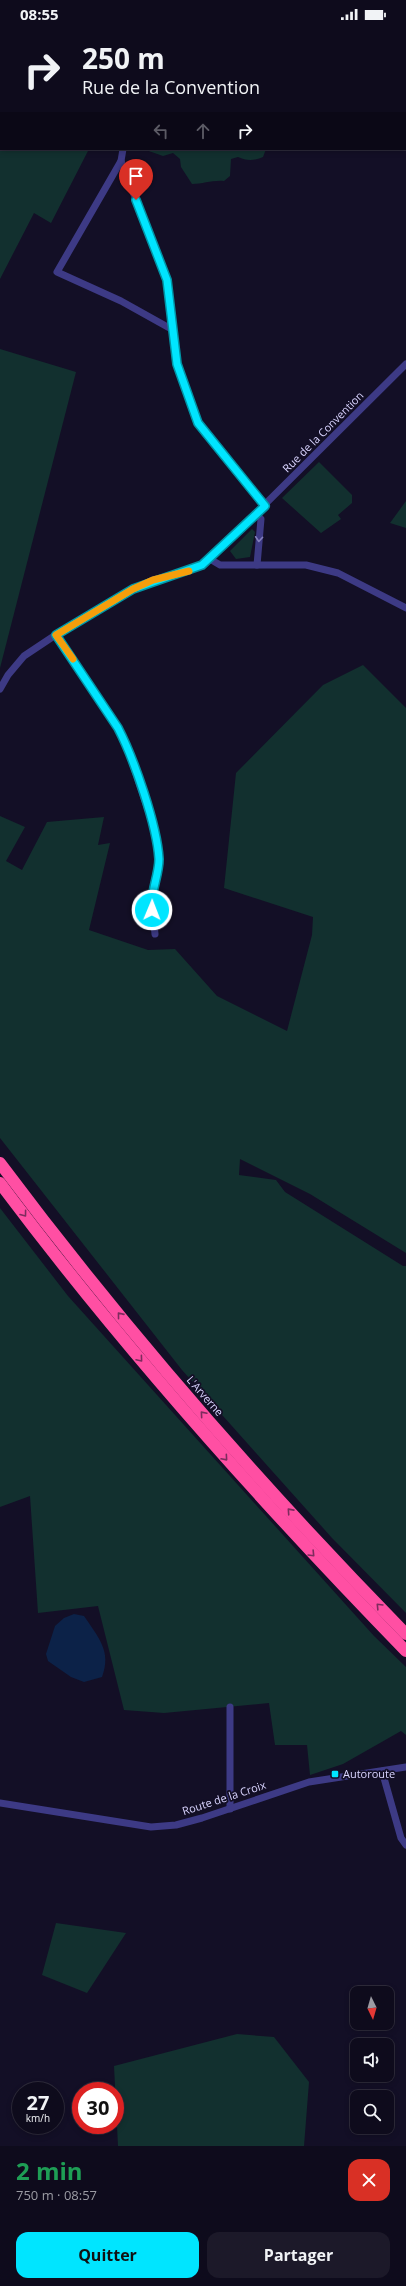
<!DOCTYPE html>
<html lang="fr">
<meta charset="utf-8">
<style>
:root{--surface:#0e0b1c;--page:#1c1929;--text:#f1f3f6;--muted:#9b9ba3;--line:#2e2b3b;--accent:#00e5ff}
body{margin:0;font-family:"Open Sans",sans-serif;background:var(--page);color:var(--text);height:100vh;display:flex;flex-direction:column;font-size:15px;white-space:nowrap}
*{box-sizing:border-box;margin:0}
p{font-size:13px;color:var(--muted)}
.icon{flex:none;width:22px;height:22px;fill:none;stroke:currentColor;stroke-width:2;stroke-linecap:round;stroke-linejoin:round}
.map{position:relative;height:2118px;overflow:hidden}
.side{display:flex;flex-direction:column;background:var(--surface);flex:1}
.side>*{flex:none}
.banner{position:absolute;left:0px;top:0px;width:406px;height:122px;box-shadow:0 2px 6px #0003,0 0 0 1px var(--line);background:#0e0b1c;color:var(--text);overflow:hidden}
.needle{width:26px;rotate:175deg}
.fabs{position:absolute;left:350px;top:1958px;display:grid;gap:8px}
.fabs a{display:grid;place-items:center;width:44px;height:44px;border-radius:8px;background:var(--surface);box-shadow:0 2px 6px #0003,0 0 0 1px var(--line);font-size:20px}
.speed{position:absolute;left:12px;top:2054px;display:flex;gap:8px;font-size:20px;font-weight:700;text-align:center}
.speed>*{display:grid;place-content:center;width:52px;height:52px;border-radius:50%;background:var(--surface);box-shadow:0 2px 6px #0003,0 0 0 1px var(--line);line-height:1}
.speed small{font-size:10px;font-weight:400}
.speed .limit{border:6px solid #d22;background:#fff;color:#111}
.pin{position:absolute;display:grid;place-items:center;width:34px;height:34px;color:#fff;margin:-41px -17px;border-radius:50% 50% 50% 0;rotate:-45deg;box-shadow:0 0 4px #0007}
.pin .icon{rotate:45deg}
.me{position:absolute;width:44px;margin:-22px;rotate:1deg;stroke-linejoin:round;filter:drop-shadow(0 0 3px #0008)}
.turn{display:flex;align-items:center;gap:14px;height:84px;padding:0 16px;font-size:18px}
.turn .icon{width:52px;height:52px;stroke-width:2.5}
.turn b{display:block;font-size:28px;line-height:34px}
.lanes{display:flex;align-items:center;height:38px;padding:0 16px;background:#0003;justify-content:center;gap:20px;direction:ltr}
.lanes .off{opacity:.35}
.round{display:grid;place-items:center;flex:none;width:42px;height:42px;border-radius:12px;background:var(--page)}
.head{display:flex;align-items:center;justify-content:space-between;height:68px;padding:0 16px}
h1{font-size:24px;font-weight:700;line-height:30px;color:#1e9e55}
.action{display:flex;gap:8px;margin-top:auto;padding:8px 16px}
.action a{flex:1;height:46px;border-radius:12px;background:var(--accent);color:#111;font-size:16px;font-weight:700;line-height:46px;text-align:center}
.action a+a{background:var(--page);color:var(--text)}
.status{display:flex;justify-content:space-between;align-items:center;height:28px;padding:0 20px;background:var(--surface);direction:ltr}
.status svg{height:11px;fill:currentColor}
.map>svg:first-child{display:block}
.green{fill:#12302f}
.water{fill:#0c2248}
.lines{fill:none;stroke-linecap:round;stroke-linejoin:round}
.river{stroke:#0c2248;stroke-width:14}
.minor{stroke:#3d3a85;stroke-width:7}
.secondary{stroke:#6f6bff;stroke-width:10}
.primary{stroke:#c25bff;stroke-width:10}
.motorway{stroke:#ff4fa3;stroke-width:12}
.oneway{stroke:#837fbc}
.oneway2{stroke:#7d2c5e}
.route-casing{stroke:#0095a6;stroke-width:10}
.route{stroke:#00e5ff;stroke-width:7}
.slow{stroke:#f59e0b;stroke-width:7}
.poi-dot{fill:#00e5ff;stroke:#130f26;stroke-width:1.5}
.labels{text-anchor:middle;stroke-width:3.5;stroke-linejoin:round;paint-order:stroke}
.street-label{font-size:11px;fill:#d9d4ff;stroke:#130f26}
.poi-label{font-size:11px;fill:#d9d4ff;stroke:#130f26;text-anchor:start}
</style>
<div class="status"><b>08:55</b><svg viewBox="0 0 49 12"><path d="M0 12V9h3v3zM5 12V6h3v6zM10 12V3h3v9zM15 12V0h3v12zM26 1h20v11H26zM47 4h2v5h-2z"/></svg></div>
<div class="map">
<svg width="406" height="2118" viewBox="0 0 406 2118">
<rect width="100%" height="100%" fill="#130f26"/>
<g class="green">
<path d="M0,45L1,121H89L51,195L34,185L0,251Z"/>
<path d="M143,121H266L263,129C253,133 247,133 238,129L231,131L230,148L224,153C212,152 203,156 192,156L181,139L180,131L173,125L163,128Z"/>
<path d="M0,321L76,344L0,640Z"/>
<path d="M319,434L352,467V475L338,487L341,491L321,505L282,470Z"/>
<path d="M406,473V500L390,495Z"/>
<path d="M252,501L255,504L250,529L236,531L230,523Z"/>
<path d="M363,637L406,680V1225L310,1166L240,1131L239,1147L276,1152L285,1164L403,1238H406V1585L332,1510L182,1342L0,1110V788L25,799L6,833L22,842L47,794L104,789L98,817L110,815L89,902L148,922L175,921L217,968L287,1003L312,907L313,889L224,860L236,745L323,657Z"/>
<path d="M0,1180L68,1268L374,1608L406,1639V1707L401,1703L343,1736L310,1747L307,1717H275L269,1675L164,1685L124,1682L98,1578L38,1585L30,1468L0,1479Z"/>
<path d="M56,1895L126,1905L87,1965L42,1947Z"/>
<path d="M237,2006L274,2009L309,2054L304,2118H118L114,2038Z"/>
</g>
<path class="water" d="M74,1586L84,1588C98,1609 112,1623 102,1649L84,1654L71,1649L48,1633L46,1626L55,1598L64,1590Z"/>
<g class="lines">
<path class="river" d="M405,50H406"/>
<g class="minor">
<path d="M123,121L121,133L167,252L177,336L198,395L265,478"/>
<path d="M121,133L57,244L121,273L173,302"/>
<path d="M256,486L261,491L257,537"/>
<path d="M210,531L220,537H306L338,545L406,580"/>
<path d="M56,607L118,700L126,716L156,806L159,832L151,869L155,906"/>
<path d="M0,661L8,647L24,628L63,602L133,561L153,552L198,539L210,531L406,336"/>
<path d="M230,1679V1781"/>
<path d="M382,1743L401,1810L406,1817"/>
<path d="M0,1775L151,1799L176,1797L202,1790L309,1754L406,1739"/>
</g>
<g class="secondary">
<path d="M265,1V0"/>
<path d="M273,1L274,0"/>
</g>
<g class="primary">
<path d="M155,0L158,1"/>
<path d="M405,95H406"/>
</g>
<g class="motorway">
<path d="M0,1135C124,1301 261,1458 406,1606"/>
<path d="M0,1155C124,1321 262,1475 406,1623"/>
</g>
</g>
<defs><path id="oneway-chevron" d="M-2-3.5L2.5 0L-2 3.5" fill="none" stroke-width="1.6" stroke-linecap="round" stroke-linejoin="round"/></defs>
<use class="oneway" href="#oneway-chevron" transform="translate(259 511) rotate(94)"/>
<g class="oneway2">
<use href="#oneway-chevron" transform="translate(24 1186) rotate(53)"/>
<use href="#oneway-chevron" transform="translate(120 1287) rotate(-129)"/>
<use href="#oneway-chevron" transform="translate(140 1331) rotate(50)"/>
<use href="#oneway-chevron" transform="translate(203 1386) rotate(-131)"/>
<use href="#oneway-chevron" transform="translate(225 1430) rotate(49)"/>
<use href="#oneway-chevron" transform="translate(290 1483) rotate(-132)"/>
<use href="#oneway-chevron" transform="translate(312 1526) rotate(46)"/>
<use href="#oneway-chevron" transform="translate(379 1578) rotate(-134)"/>
</g>
<g class="lines">
<g class="route-casing">
<path id="route" d="M136,172L167,252L177,336L198,395L265,478L202,537L133,561L56,607L118,700C134,731 157,797 159,831C159,848 150,864 152,882"/>
</g>
<use href="#route" class="route"/>
<path class="slow" d="M73,631L56,607L133,561L153,552L189,543"/>
</g>
<rect class="poi-dot" x="331" y="1742" width="8" height="8" rx="2"/>
<g class="labels">
<g class="street-label">
<text transform="translate(323 404) rotate(-45)" y="4">Rue de la Convention</text>
<text transform="translate(205 1368) rotate(49)" y="4">L'Arverne</text>
<text transform="translate(224 1770) rotate(-18)" y="4">Route de la Croix</text>
</g>
<g class="poi-label">
<text x="343" y="1750">Autoroute</text>
</g>
</g>
</svg>
<div class="fabs">
<a><svg class="needle" viewBox="-14 -14 28 28"><path d="M0-13l5 13h-10z" fill="#e53935"/><path d="M0 13l5-13h-10z" fill="#9b9ba3"/></svg></a>
<a><svg class="icon" aria-label="sound" viewBox="0 0 24 24"><path d="M4 9h4l5-4v14l-5-4H4zM17 9q2 3 0 6"/></svg></a>
<a><svg class="icon" aria-label="search" viewBox="0 0 24 24"><circle cx="10" cy="10" r="6"/><path d="M15 15l6 6"/></svg></a>
</div>
<div class="speed"><div>27<small>km/h</small></div><div class="limit">30</div></div>
<div class="pin" style="left:136px;top:172px;background:#d93025"><svg class="icon" aria-label="arrive" viewBox="0 0 24 24"><path d="M6 21V4h12l-3 4 3 4H6"/></svg></div>
<svg class="me" style="left:152px;top:882px" viewBox="-20 -20 40 40"><circle r="17" fill="#00e5ff" stroke="#fff" stroke-width="3"/><path d="M0-11L8 9 0 5-8 9z" fill="#fff"/></svg>
<div class="banner">
<div class="turn"><svg class="icon" aria-label="right" viewBox="0 0 24 24"><path d="M7 20v-9h11M14 6l5 5-5 5"/></svg><div><b>250 m</b>Rue de la Convention</div></div>
<div class="lanes"><svg class="icon off" aria-label="left" viewBox="0 0 24 24"><path d="M17 20v-9H6M10 6l-5 5 5 5"/></svg><svg class="icon off" aria-label="ahead" viewBox="0 0 24 24"><path d="M12 20V5M6 11l6-6 6 6"/></svg><svg class="icon" aria-label="right" viewBox="0 0 24 24"><path d="M7 20v-9h11M14 6l5 5-5 5"/></svg></div>
</div>
</div>
<section class="side">
<div class="head"><div><h1>2 min</h1><p>750 m · 08:57</p></div><a class="round" style="background:#d93025;color:#fff"><svg class="icon" aria-label="close" viewBox="0 0 24 24"><path d="M6 6l12 12M18 6L6 18"/></svg></a></div>
<div class="action"><a>Quitter</a><a>Partager</a></div>
</section>
